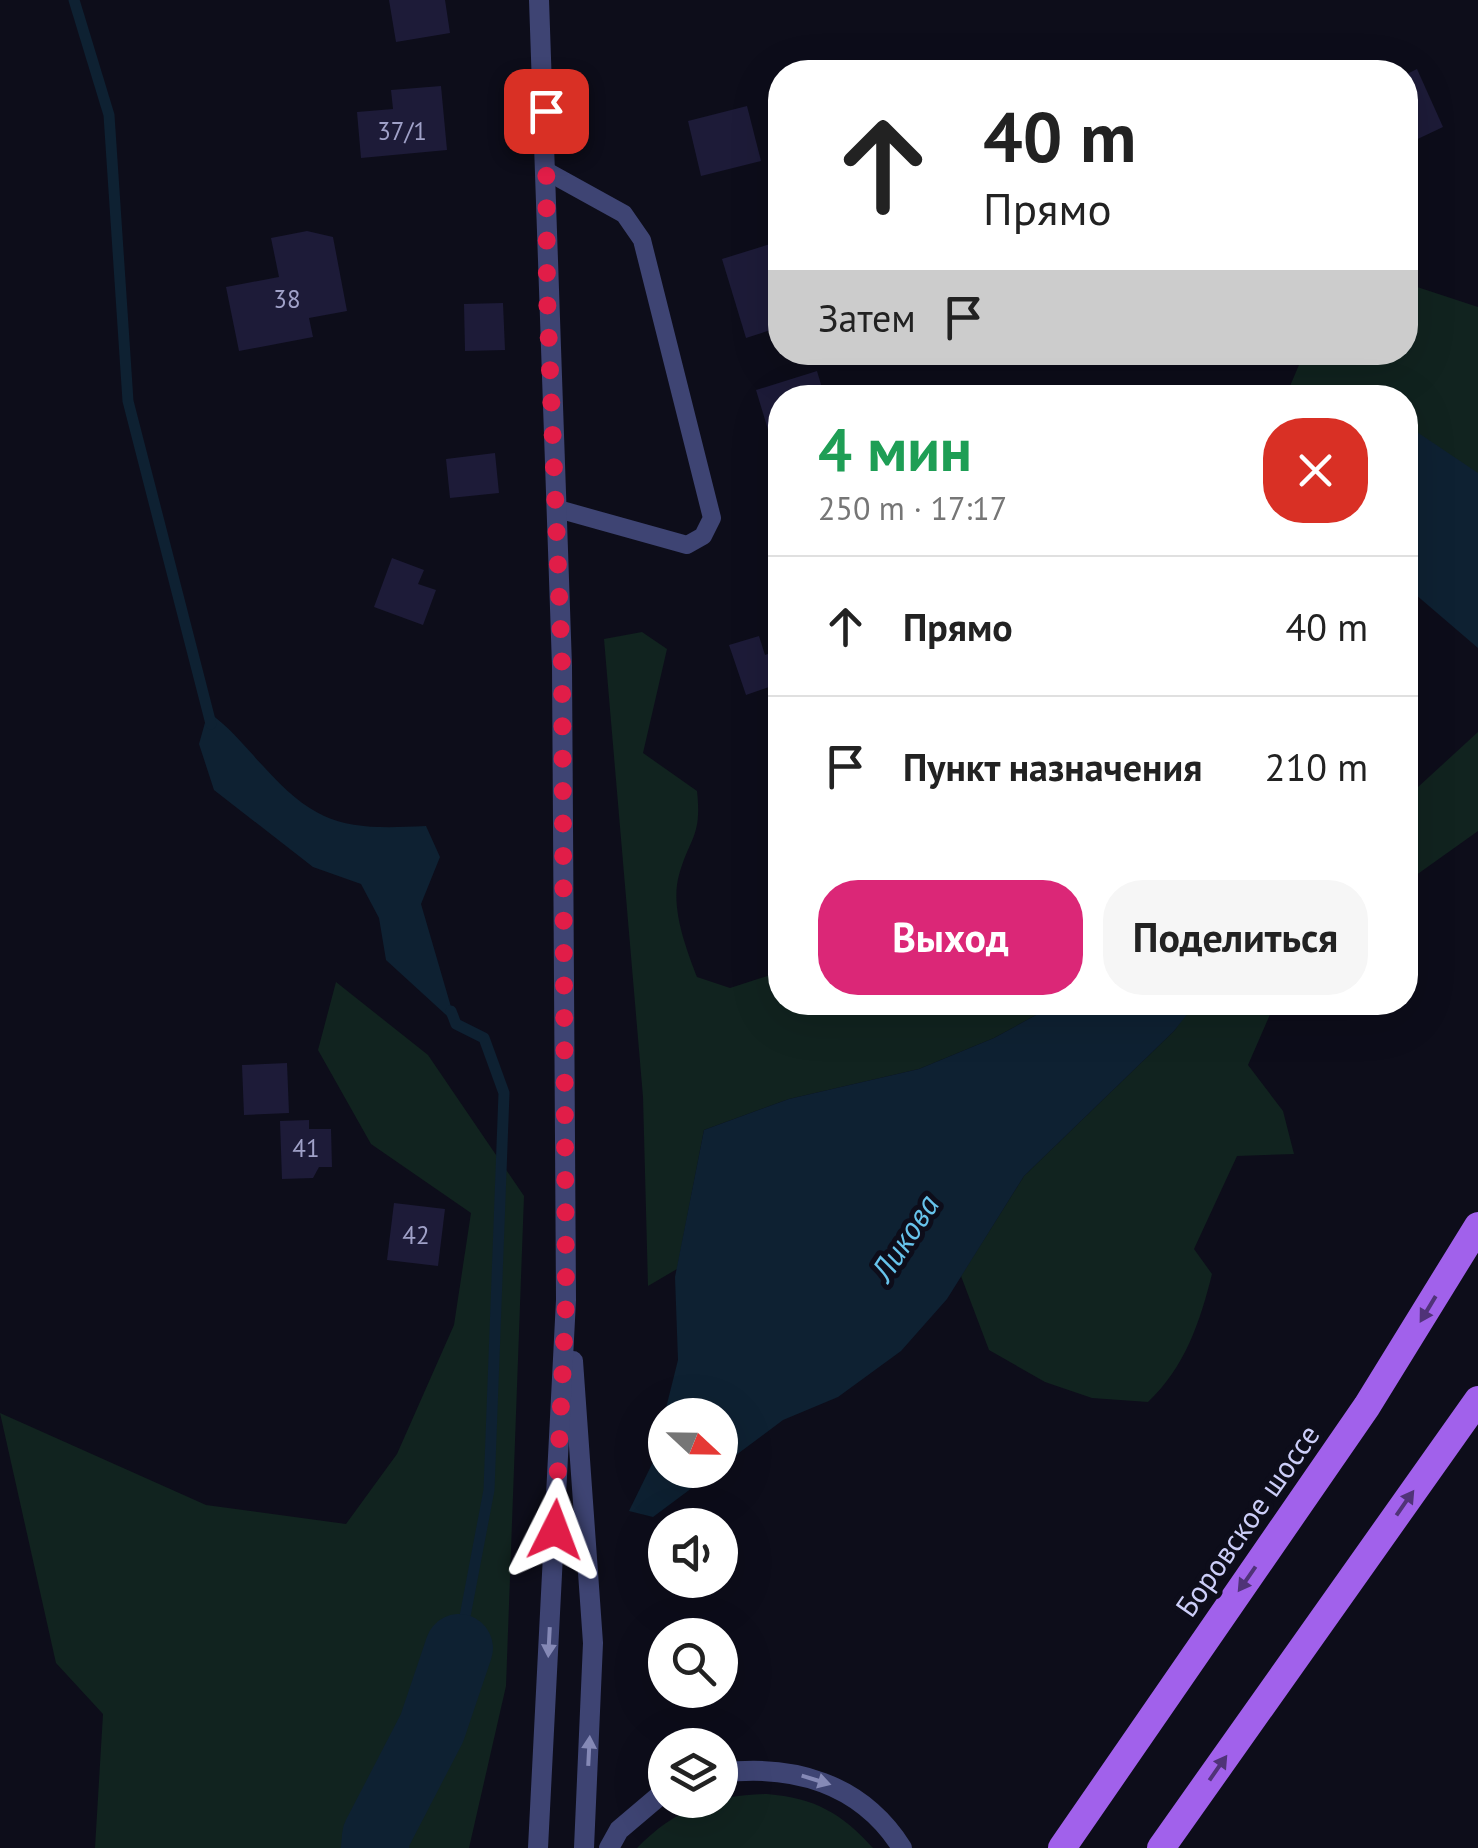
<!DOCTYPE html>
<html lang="ru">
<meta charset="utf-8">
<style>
:root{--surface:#fff;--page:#f6f6f6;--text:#222;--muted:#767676;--line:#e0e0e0;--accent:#db2777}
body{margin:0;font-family:"PT Sans",sans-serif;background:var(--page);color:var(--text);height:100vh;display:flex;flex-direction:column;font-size:38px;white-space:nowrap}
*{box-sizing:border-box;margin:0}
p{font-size:32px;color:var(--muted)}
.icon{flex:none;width:55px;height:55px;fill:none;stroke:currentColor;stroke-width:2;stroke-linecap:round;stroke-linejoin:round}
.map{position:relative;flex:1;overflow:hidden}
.details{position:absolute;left:768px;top:385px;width:650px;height:630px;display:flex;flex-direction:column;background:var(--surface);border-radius:40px;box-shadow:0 10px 40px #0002}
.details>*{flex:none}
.hud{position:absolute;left:768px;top:60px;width:650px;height:305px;border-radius:40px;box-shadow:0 10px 40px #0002;background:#fff;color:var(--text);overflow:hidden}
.needle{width:65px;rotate:112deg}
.buttons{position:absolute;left:648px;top:1398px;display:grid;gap:20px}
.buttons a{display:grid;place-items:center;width:90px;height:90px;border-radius:50%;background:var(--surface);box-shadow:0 10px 40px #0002;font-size:50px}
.pin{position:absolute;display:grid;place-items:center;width:85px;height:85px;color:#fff;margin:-42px;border-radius:20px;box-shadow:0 5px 15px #0006}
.me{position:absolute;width:110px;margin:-55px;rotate:3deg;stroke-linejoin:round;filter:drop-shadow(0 0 8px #0008)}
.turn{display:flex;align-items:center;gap:35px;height:210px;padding:0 50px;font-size:45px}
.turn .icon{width:130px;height:130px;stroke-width:2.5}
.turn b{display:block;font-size:70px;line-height:85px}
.then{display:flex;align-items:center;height:95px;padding:0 50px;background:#0003;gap:20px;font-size:38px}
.round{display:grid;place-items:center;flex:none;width:105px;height:105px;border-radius:40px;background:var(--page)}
.headline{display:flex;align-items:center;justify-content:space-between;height:170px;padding:0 50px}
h1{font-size:60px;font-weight:700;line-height:75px;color:#1e9e55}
.cta{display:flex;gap:20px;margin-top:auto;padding:20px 50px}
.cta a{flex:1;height:115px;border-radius:40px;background:var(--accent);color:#fff;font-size:40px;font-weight:700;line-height:115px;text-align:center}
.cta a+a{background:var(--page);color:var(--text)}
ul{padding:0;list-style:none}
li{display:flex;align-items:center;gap:30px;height:140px;padding:0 50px;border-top:2px solid var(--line)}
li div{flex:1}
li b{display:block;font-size:38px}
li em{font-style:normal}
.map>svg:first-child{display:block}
.green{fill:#11231f}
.water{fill:#0e2132}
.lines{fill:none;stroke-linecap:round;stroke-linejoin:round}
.stream{stroke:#0e2132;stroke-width:11}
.river{stroke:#0e2132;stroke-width:68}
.building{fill:#1d1b38}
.service{stroke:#3e4473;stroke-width:18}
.tertiary{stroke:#3e4473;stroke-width:20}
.primary{stroke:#a161eb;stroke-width:28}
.oneway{fill:#503378}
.oneway2{fill:#8589b6}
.route{stroke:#e11d48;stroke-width:18;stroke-dasharray:0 32.4}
.labels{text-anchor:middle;stroke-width:10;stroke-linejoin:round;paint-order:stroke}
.number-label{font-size:25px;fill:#a0a1c8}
.street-label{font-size:30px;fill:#cccef8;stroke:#0d0d1a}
.water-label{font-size:32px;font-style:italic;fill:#67c3eb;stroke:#0d0d1a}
</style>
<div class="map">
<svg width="1478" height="1848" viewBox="0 0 1478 1848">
<rect width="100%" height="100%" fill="#0d0d1a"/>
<g class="green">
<path d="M1405,283L1478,307V477L1405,424V398H1285L1304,353L1405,352Z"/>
<path d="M1405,618L1415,656L1417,694L1405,707Z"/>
<path d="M642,632L667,649L643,753L697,791C702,837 690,836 679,875C670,907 686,948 697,977L730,988L780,972V1002L1058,1003L994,1038L919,1069L789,1099L704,1130L677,1269L648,1286L643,1097L604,639Z"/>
<path d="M1478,732V831L1405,883V799Z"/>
<path d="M336,982L428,1055L524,1196L506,1686L469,1848H95L103,1714L56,1663L0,1413L206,1505L346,1524L397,1454L454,1325L471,1213L371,1144L318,1050Z"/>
<path d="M1194,1003H1275L1248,1065L1283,1111L1294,1154L1237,1156L1194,1249L1212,1274C1200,1322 1185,1367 1148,1402L1092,1398L1045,1382L989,1350L961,1276L1024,1176L1174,1031Z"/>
<path d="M767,1794C815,1798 841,1813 873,1848H637C675,1809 714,1795 767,1794Z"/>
</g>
<g class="water">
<path d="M1405,424L1478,473V648L1415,594L1405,560Z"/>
<path d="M208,712C231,728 245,747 264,767C318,827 348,830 426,826L440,857L421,904L456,1024L386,960L379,918L361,884L313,867L214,790L199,744Z"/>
<path d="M1058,1003H1196L1174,1031L1024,1176L947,1299L901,1351L838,1397L783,1420L720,1467V1415H665V1470H716L653,1517L629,1511L652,1464L678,1360L675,1277L704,1130L789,1099L919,1069L994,1038Z"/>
</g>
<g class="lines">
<g class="stream">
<path d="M74,0L109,115L128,401L211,724"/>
<path d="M451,1011L456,1024L484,1038L504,1093L489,1490L459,1648"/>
</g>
<path class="river" d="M375,1848L376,1836L432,1728L459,1648"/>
</g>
<g class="building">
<path d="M389,0H445L450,33L396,42Z"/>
<path d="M1417,69L1443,127L1405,145V75Z"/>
<path d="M441,86L447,150L361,158L357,112L393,109L391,90Z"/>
<path d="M747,106L761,161L701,176L688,121Z"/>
<path d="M307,231L333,237L347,311L309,318L313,337L239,351L226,287L279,277L271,238Z"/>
<path d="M780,241V327L746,338L722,259Z"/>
<path d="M503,303L505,350L465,351L464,304Z"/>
<path d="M817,371L825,398H780L779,466L756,390Z"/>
<path d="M495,453L499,493L450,498L446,459Z"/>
<path d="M392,558L424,570L418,584L436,590L423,625L374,607Z"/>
<path d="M759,636L765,655L780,650V720L769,687L746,695L729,645Z"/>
<path d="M287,1063L289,1113L244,1115L242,1065Z"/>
<path d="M309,1120V1129H331L332,1167H319L313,1178L282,1179L280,1121Z"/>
<path d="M394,1203L445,1209L438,1266L387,1260Z"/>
</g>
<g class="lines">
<path class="service" d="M548,172L624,214L642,240L712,518L703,536L687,545L558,509"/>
<g class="tertiary">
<path d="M573,1361L593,1643L584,1848"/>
<path d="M720,1773C793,1764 861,1783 902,1848"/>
<path d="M538,1848L566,1300L562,666L539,0"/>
<path d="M609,1848L619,1830L665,1791"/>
</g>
<g class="primary">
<path d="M1062,1848L1367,1406L1478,1226"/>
<path d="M1161,1848L1478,1400"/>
</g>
</g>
<defs><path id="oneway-solid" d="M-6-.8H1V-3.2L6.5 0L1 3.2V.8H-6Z" transform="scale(2.5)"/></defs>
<g class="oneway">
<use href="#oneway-solid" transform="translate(1428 1309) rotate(121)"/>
<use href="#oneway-solid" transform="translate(1405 1503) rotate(-55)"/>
<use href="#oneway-solid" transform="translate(1247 1579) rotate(125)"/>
<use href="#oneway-solid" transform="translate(1218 1768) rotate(-55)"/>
</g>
<g class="oneway2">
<use href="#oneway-solid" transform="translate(549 1642) rotate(93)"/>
<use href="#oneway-solid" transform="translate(589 1751) rotate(-87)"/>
<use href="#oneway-solid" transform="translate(816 1780) rotate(17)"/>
</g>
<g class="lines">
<path class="route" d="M546,111L547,296L562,666L566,1300L555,1530"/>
</g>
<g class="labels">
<g class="number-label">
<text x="402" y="140">37/1</text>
<text x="287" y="308">38</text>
<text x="306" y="1157">41</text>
<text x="416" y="1244">42</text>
</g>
<g class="street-label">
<text transform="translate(1248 1521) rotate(-55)" y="10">Боровское шоссе</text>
</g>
<g class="water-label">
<text transform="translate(905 1238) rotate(-57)" y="11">Ликова</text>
</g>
</g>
</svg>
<div class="buttons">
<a><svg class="needle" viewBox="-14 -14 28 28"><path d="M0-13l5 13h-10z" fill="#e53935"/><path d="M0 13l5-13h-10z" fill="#767676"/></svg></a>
<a><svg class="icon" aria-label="sound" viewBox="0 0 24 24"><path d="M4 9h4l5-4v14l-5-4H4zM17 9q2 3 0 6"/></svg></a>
<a><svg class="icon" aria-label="search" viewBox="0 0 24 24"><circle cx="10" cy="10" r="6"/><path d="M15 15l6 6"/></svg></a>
<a><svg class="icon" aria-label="layers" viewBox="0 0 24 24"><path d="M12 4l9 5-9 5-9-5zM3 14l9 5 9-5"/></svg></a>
</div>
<div class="pin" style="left:546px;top:111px;background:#d93025"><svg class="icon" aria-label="arrive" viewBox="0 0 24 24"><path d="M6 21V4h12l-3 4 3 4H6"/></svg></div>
<svg class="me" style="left:555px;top:1530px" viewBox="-20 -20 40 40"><path d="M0-17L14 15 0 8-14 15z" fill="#e11d48" stroke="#fff" stroke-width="4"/></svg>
<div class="hud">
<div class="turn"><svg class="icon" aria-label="ahead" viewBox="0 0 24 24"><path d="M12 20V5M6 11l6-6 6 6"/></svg><div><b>40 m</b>Прямо</div></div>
<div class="then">Затем<svg class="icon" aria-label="arrive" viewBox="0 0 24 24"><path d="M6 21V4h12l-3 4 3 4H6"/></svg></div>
</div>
<section class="details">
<div class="headline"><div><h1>4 мин</h1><p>250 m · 17:17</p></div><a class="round" style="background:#d93025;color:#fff"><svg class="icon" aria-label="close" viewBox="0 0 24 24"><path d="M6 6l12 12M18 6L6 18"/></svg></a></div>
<ul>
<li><svg class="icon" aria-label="ahead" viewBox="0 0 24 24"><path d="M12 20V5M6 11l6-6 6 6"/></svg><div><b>Прямо</b></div><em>40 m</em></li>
<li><svg class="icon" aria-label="arrive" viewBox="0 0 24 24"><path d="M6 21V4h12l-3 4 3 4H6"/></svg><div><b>Пункт назначения</b></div><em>210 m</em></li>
</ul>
<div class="cta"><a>Выход</a><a>Поделиться</a></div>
</section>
</div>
